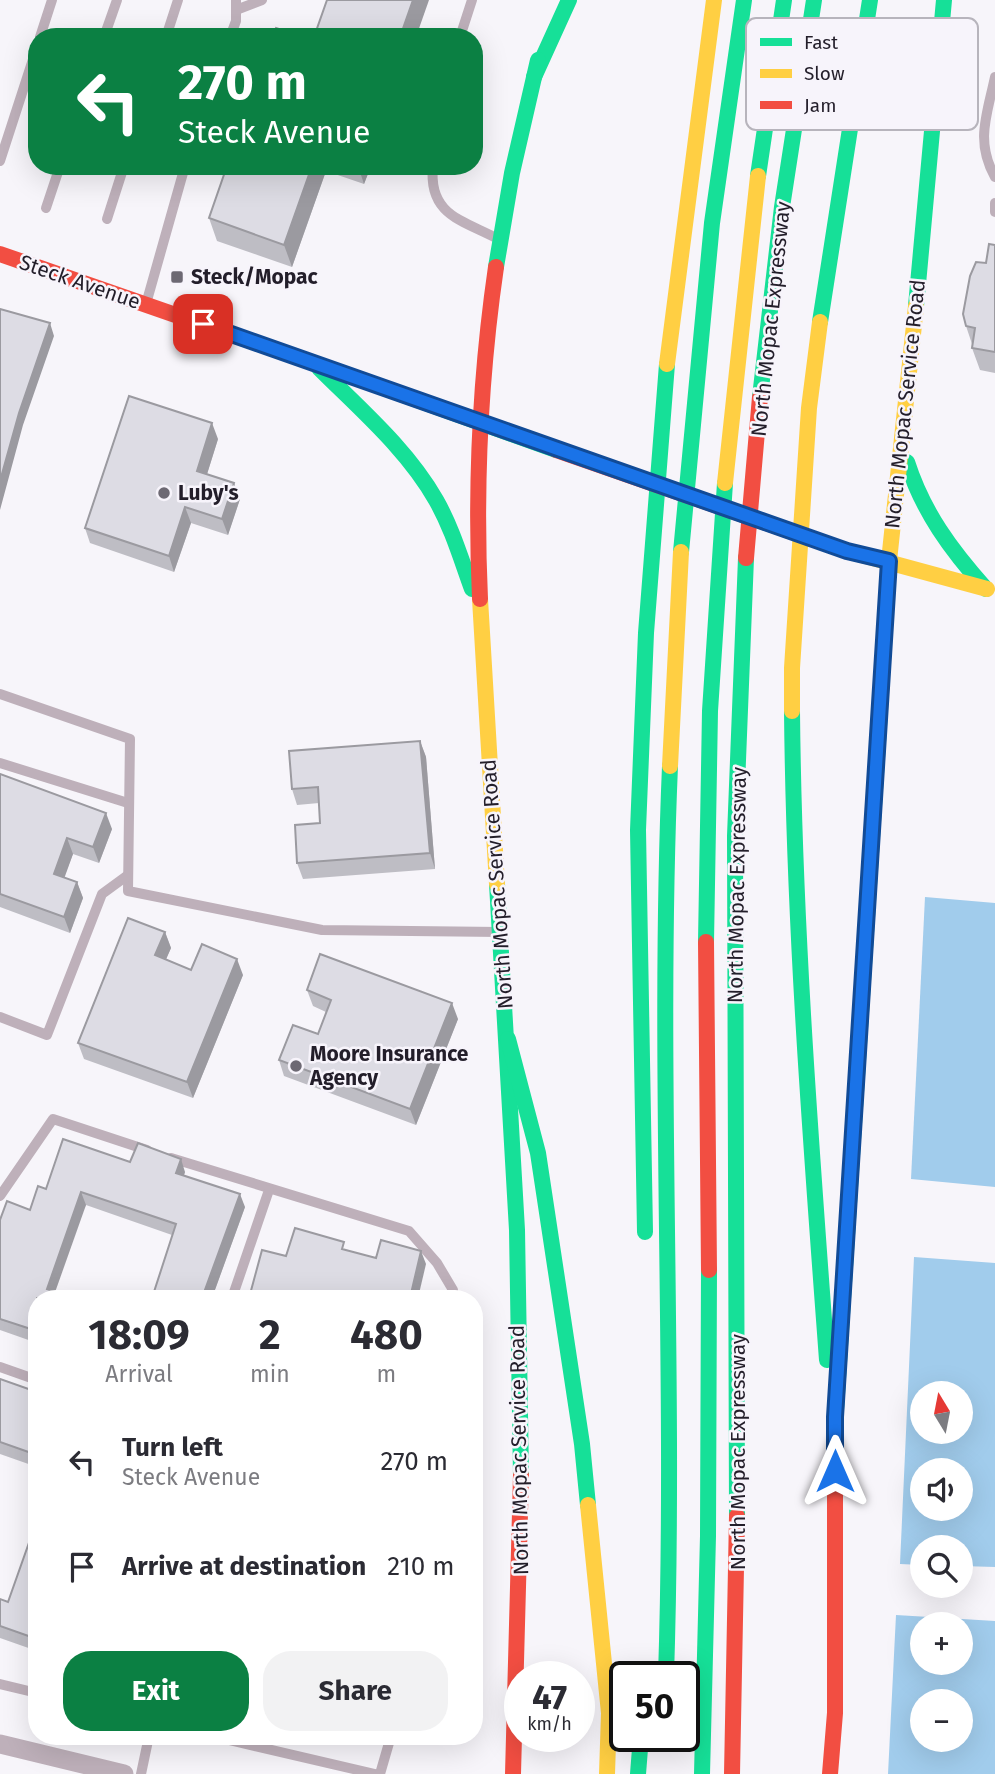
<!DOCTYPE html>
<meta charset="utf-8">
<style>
:root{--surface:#fff;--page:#f2f2f3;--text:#2b2b33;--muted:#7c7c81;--accent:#0b8043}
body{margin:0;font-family:"Fira Sans",sans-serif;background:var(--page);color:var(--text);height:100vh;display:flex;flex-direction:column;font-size:26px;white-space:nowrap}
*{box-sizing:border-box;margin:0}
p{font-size:23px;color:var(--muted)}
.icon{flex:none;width:38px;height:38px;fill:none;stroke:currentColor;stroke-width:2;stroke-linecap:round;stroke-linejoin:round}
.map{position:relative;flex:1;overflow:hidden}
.side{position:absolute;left:28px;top:1290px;width:455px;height:455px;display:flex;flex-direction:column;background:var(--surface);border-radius:28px;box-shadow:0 7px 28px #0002}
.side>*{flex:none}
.top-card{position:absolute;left:28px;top:28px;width:455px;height:147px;border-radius:28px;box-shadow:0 7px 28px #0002;background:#0b8043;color:#fff;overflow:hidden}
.needle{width:46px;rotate:350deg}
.controls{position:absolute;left:910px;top:1381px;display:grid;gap:14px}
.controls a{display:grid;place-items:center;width:63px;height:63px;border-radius:50%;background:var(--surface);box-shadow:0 7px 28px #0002;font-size:35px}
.speed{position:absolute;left:504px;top:1661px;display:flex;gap:14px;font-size:35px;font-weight:700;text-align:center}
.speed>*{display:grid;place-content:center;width:91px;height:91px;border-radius:50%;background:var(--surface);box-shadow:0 7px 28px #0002;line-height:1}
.speed small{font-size:18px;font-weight:400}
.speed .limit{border:4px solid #111;border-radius:10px;background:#fff;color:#111}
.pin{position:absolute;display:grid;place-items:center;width:60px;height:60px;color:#fff;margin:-30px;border-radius:14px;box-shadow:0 4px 10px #0006}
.me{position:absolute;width:77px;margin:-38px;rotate:0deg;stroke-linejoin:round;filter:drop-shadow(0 0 5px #0008)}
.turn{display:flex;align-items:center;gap:24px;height:147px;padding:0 35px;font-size:32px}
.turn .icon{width:91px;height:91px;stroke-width:2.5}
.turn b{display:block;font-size:49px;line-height:60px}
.eta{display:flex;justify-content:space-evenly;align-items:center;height:119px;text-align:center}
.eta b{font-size:42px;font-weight:700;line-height:49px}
.button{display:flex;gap:14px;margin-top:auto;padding:14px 35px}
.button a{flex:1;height:80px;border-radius:28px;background:var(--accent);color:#fff;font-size:28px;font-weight:700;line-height:80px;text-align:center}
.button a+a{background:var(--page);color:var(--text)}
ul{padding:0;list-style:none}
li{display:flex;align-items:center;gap:21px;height:105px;padding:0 35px}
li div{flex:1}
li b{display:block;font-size:26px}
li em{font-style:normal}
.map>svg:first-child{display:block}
.water{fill:#a1ccec;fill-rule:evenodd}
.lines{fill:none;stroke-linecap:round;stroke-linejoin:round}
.lane{stroke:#beb0ba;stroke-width:10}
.street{stroke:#beb0ba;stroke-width:19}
.fast{stroke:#16e098;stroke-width:16}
.slow{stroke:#ffcf43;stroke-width:16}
.jam{stroke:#f24e42;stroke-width:16}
.jam-bridge{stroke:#f24e42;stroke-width:16}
.wall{fill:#bebdc4}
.shaded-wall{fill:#9b9aa0}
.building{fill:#dddce4;stroke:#9b9aa0;stroke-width:2}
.route-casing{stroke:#114b97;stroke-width:18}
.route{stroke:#1a73e8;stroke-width:12}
.poi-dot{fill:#6d6973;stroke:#f7f4fb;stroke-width:2.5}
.labels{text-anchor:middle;stroke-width:5;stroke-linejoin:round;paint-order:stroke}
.poi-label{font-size:21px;font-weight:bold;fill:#231e2a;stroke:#f7f4fb;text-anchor:start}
.street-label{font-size:21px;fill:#231e2a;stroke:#f7f4fb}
.key{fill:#f7f4fb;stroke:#b7b4bc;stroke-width:2}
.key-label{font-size:19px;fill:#231e2a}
</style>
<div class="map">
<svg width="995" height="1774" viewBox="0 0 995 1774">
<rect width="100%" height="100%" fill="#f7f5fa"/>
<g class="water">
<path d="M925,897L995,903V1187L911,1179Z"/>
<path d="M914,1257L995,1263V1567L961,1566V1547H922V1565L900,1564ZM922,1393H961V1432H922ZM922,1470H961V1508H922Z"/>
<path d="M896,1615L995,1621V1774H888ZM922,1624H961V1662H922ZM922,1701H961V1740H922Z"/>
</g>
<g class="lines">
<g class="lane">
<path d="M236,10L262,0"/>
<path d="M40,37L52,0"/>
<path d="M104,37L117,0"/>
<path d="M166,37L178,0"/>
<path d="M230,37L236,21V0"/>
<path d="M460,37L472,0"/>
<path d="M995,77C987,115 975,141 995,177"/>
<path d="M0,161L37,47"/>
<path d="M433,166C428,215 462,220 498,239"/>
<path d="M995,203V212"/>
<path d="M46,208L60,166"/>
<path d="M107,219L124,166"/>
<path d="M146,304L185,166"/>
<path d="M0,694L130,739L128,891L322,930L500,932"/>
<path d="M0,763L128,803"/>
<path d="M0,1017L47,1035L102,894L128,875"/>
<path d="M171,1158L409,1231L437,1263L453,1290L452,1298"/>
<path d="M0,1196L53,1119L147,1150"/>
<path d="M232,1298L269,1190"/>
<path d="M0,1367L37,1380"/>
<path d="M0,1684L37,1693"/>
<path d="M212,1736L375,1774"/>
<path d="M141,1774L149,1736"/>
<path d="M380,1774L391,1736"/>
</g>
<path class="street" d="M0,1744L124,1774"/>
<g class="fast">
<path d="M534,77L569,0"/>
<path d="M758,176L784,0"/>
<path d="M496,267L512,173L538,60"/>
<path d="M916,306L944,0"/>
<path d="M820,322L870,0"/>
<path d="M319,368C360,409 407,449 436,500C452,528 461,559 472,589"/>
<path d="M334,370L556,450"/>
<path d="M760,397L782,207L814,0"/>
<path d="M907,462C923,512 951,550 986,589"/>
<path d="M681,552L712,223L744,0"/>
<path d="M792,711C794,927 811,1144 827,1360"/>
<path d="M497,884L517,1230L521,1475"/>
<path d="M706,942L710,711L725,483"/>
<path d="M508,1039L538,1153L582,1444L588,1505"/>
<path d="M645,1232L638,830L646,633L667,364"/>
<path d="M835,1426L880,710"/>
<path d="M737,1516L735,836L746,558"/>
<path d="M666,1676C676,1373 657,1069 670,766"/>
<path d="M638,1774L641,1736"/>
<path d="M702,1774L708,1536L709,1270"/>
</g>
<g class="slow">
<path d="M667,364L714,0"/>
<path d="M725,483L758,176"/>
<path d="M847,551L987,589"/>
<path d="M480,599L497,884"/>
<path d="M880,710L889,561L916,306"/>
<path d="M792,711V668L809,408L820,322"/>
<path d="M670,766L681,552"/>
<path d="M588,1505L609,1713L607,1774"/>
</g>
<g class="jam">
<path d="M0,254L334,370"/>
<path d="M746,558L760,397"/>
<path d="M480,599C475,488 480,377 496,267"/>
<path d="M706,942L709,1270"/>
<path d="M513,1774L521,1475"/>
<path d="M732,1774L737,1516"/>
<path d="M830,1774L835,1713V1426"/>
</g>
<path class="jam-bridge" d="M556,450L847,551"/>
</g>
<g class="wall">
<path d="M227,166H371L364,184L326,171L292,267L217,241L209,218Z"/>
<path d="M995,245V373L980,370L972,348V344L966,326L986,263Z"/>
<path d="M218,439L207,474L240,499L228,535L191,523L174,572L90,543L85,528Z"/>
<path d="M420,741L426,757L435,869L303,879L297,863L320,823L319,803L297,805L292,789Z"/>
<path d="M0,774L112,829L99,863L73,854L64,877L77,882L83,898L70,933L0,907Z"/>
<path d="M165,932L171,948L166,959L191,970L243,975L193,1098L84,1059L78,1043Z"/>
<path d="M307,990L458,1019L416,1125L284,1076L279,1060L318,1034L326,1012L313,1006Z"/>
<path d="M130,1162L185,1172L184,1175L245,1207L212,1298H152L172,1235L86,1205L37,1298V1343L0,1330V1220L30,1210L46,1189Z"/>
<path d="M0,1379L37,1392V1467L0,1454Z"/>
<path d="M37,1520V1651L0,1638V1599L8,1602Z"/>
</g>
<g class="shaded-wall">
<path d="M413,0H429L416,37H400Z"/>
<path d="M312,166H325L326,171L292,267L284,245Z"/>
<path d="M358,166H371L364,184Z"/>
<path d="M50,323L54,336L23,425L0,510V481L19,413Z"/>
<path d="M212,423L218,439L203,487L197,471Z"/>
<path d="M234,483L240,499L228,535L222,519Z"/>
<path d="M185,507L191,523L174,572L169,556Z"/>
<path d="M420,741L426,757L435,869L430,853Z"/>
<path d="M106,813L112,829L99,863L93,847Z"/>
<path d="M67,838L73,854L60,890L54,874Z"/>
<path d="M77,882L83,898L70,933L64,917Z"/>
<path d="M165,932L171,948L161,971L155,955Z"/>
<path d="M237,959L243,975L193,1098L187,1082Z"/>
<path d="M452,1003L458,1019L416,1125L410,1109Z"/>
<path d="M181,1159L185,1172L180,1186L176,1173Z"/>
<path d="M81,1192L86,1205L53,1298L47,1289Z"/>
<path d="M240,1194L245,1207L212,1298H202Z"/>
<path d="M421,1251L426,1264L418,1298H410Z"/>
</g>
<g class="building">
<path d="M327,0H413L400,37H314Z"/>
<path d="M276,28L302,37H272Z"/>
<path d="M227,166H312L284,245L209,218Z"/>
<path d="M989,244L995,245V352L972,348L975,328L966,326L963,314L970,276L976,262L986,263Z"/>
<path d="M0,309L50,323L19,413L0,481Z"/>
<path d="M129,396L212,423L197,471L234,483L222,519L185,507L169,556L85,528Z"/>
<path d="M420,741L430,853L297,863L295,825L320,823L318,787L292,789L289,751Z"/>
<path d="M0,774L106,813L93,847L67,838L54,874L77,882L64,917L0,894Z"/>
<path d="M128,918L165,932L155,955L191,970L202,944L237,959L187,1082L78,1043Z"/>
<path d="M320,954L452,1003L410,1109L279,1060L293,1025L318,1034L331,1000L307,990Z"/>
<path d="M63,1139L130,1162L138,1143L181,1159L176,1173L240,1194L202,1298H152L176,1224L81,1192L47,1289L78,1298H37V1331L0,1319V1220L7,1201L30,1210L38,1186L46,1189Z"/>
<path d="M295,1228L344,1242L342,1249L376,1258L381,1240L421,1251L410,1298H249L262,1250L286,1256Z"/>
<path d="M0,1379L37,1392V1455L0,1442Z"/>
<path d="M37,1520V1639L0,1626V1599L8,1602Z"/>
</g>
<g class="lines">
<g class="route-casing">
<path id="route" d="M203,324L847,551L889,561L835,1417V1471"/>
</g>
<use href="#route" class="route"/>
</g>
<g class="poi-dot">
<rect x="170" y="270" width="14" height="14" rx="3.5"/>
<circle cx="164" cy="493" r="7"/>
<circle cx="296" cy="1066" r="7"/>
</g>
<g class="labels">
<g class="poi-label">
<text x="191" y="284">Steck/Mopac</text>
<text x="178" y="500">Luby's</text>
<text x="310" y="1061">Moore Insurance<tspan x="310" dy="24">Agency</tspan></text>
</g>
<g class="street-label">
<text transform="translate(80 282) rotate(19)" y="7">Steck Avenue</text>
<text transform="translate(771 319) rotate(-84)" y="7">North Mopac Expressway</text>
<text transform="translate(905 404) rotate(-84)" y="7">North Mopac Service Road</text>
<text transform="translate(497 884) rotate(-94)" y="7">North Mopac Service Road</text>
<text transform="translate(737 885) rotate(-89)" y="7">North Mopac Expressway</text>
<text transform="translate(519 1450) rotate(-91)" y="7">North Mopac Service Road</text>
<text transform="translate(738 1452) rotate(-90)" y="7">North Mopac Expressway</text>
</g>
</g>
<rect x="746" y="18" width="232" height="112" rx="10" class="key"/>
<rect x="760" y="38" width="32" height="8" fill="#16e098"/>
<rect x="760" y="69" width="32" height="9" fill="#ffcf43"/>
<rect x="760" y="101" width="32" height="8" fill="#f24e42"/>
<g class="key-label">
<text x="804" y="49">Fast</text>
<text x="804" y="80">Slow</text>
<text x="804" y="112">Jam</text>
</g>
</svg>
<div class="controls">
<a><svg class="needle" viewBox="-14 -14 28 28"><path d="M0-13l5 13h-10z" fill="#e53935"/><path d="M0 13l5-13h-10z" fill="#7c7c81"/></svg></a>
<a><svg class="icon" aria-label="sound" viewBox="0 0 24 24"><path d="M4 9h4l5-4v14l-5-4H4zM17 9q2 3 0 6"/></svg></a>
<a><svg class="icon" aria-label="search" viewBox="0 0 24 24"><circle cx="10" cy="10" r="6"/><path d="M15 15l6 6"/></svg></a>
<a>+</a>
<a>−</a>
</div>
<div class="speed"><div>47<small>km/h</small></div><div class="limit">50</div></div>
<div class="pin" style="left:203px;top:324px;background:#d93025"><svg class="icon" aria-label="arrive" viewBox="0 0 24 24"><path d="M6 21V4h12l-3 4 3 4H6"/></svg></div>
<svg class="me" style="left:835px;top:1471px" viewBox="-20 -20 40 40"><path d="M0-17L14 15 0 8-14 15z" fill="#1a73e8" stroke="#fff" stroke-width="4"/></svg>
<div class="top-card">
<div class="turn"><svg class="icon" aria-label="left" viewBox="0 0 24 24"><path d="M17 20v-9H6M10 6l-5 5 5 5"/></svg><div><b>270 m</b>Steck Avenue</div></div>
</div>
<section class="side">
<div class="eta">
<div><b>18:09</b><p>Arrival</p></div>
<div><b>2</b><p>min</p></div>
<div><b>480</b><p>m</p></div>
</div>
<ul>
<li><svg class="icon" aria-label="left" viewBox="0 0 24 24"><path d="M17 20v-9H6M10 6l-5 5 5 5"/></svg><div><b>Turn left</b><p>Steck Avenue</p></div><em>270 m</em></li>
<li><svg class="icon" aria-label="arrive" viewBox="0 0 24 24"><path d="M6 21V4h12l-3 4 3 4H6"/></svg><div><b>Arrive at destination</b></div><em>210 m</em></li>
</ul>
<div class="button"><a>Exit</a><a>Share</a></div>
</section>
</div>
